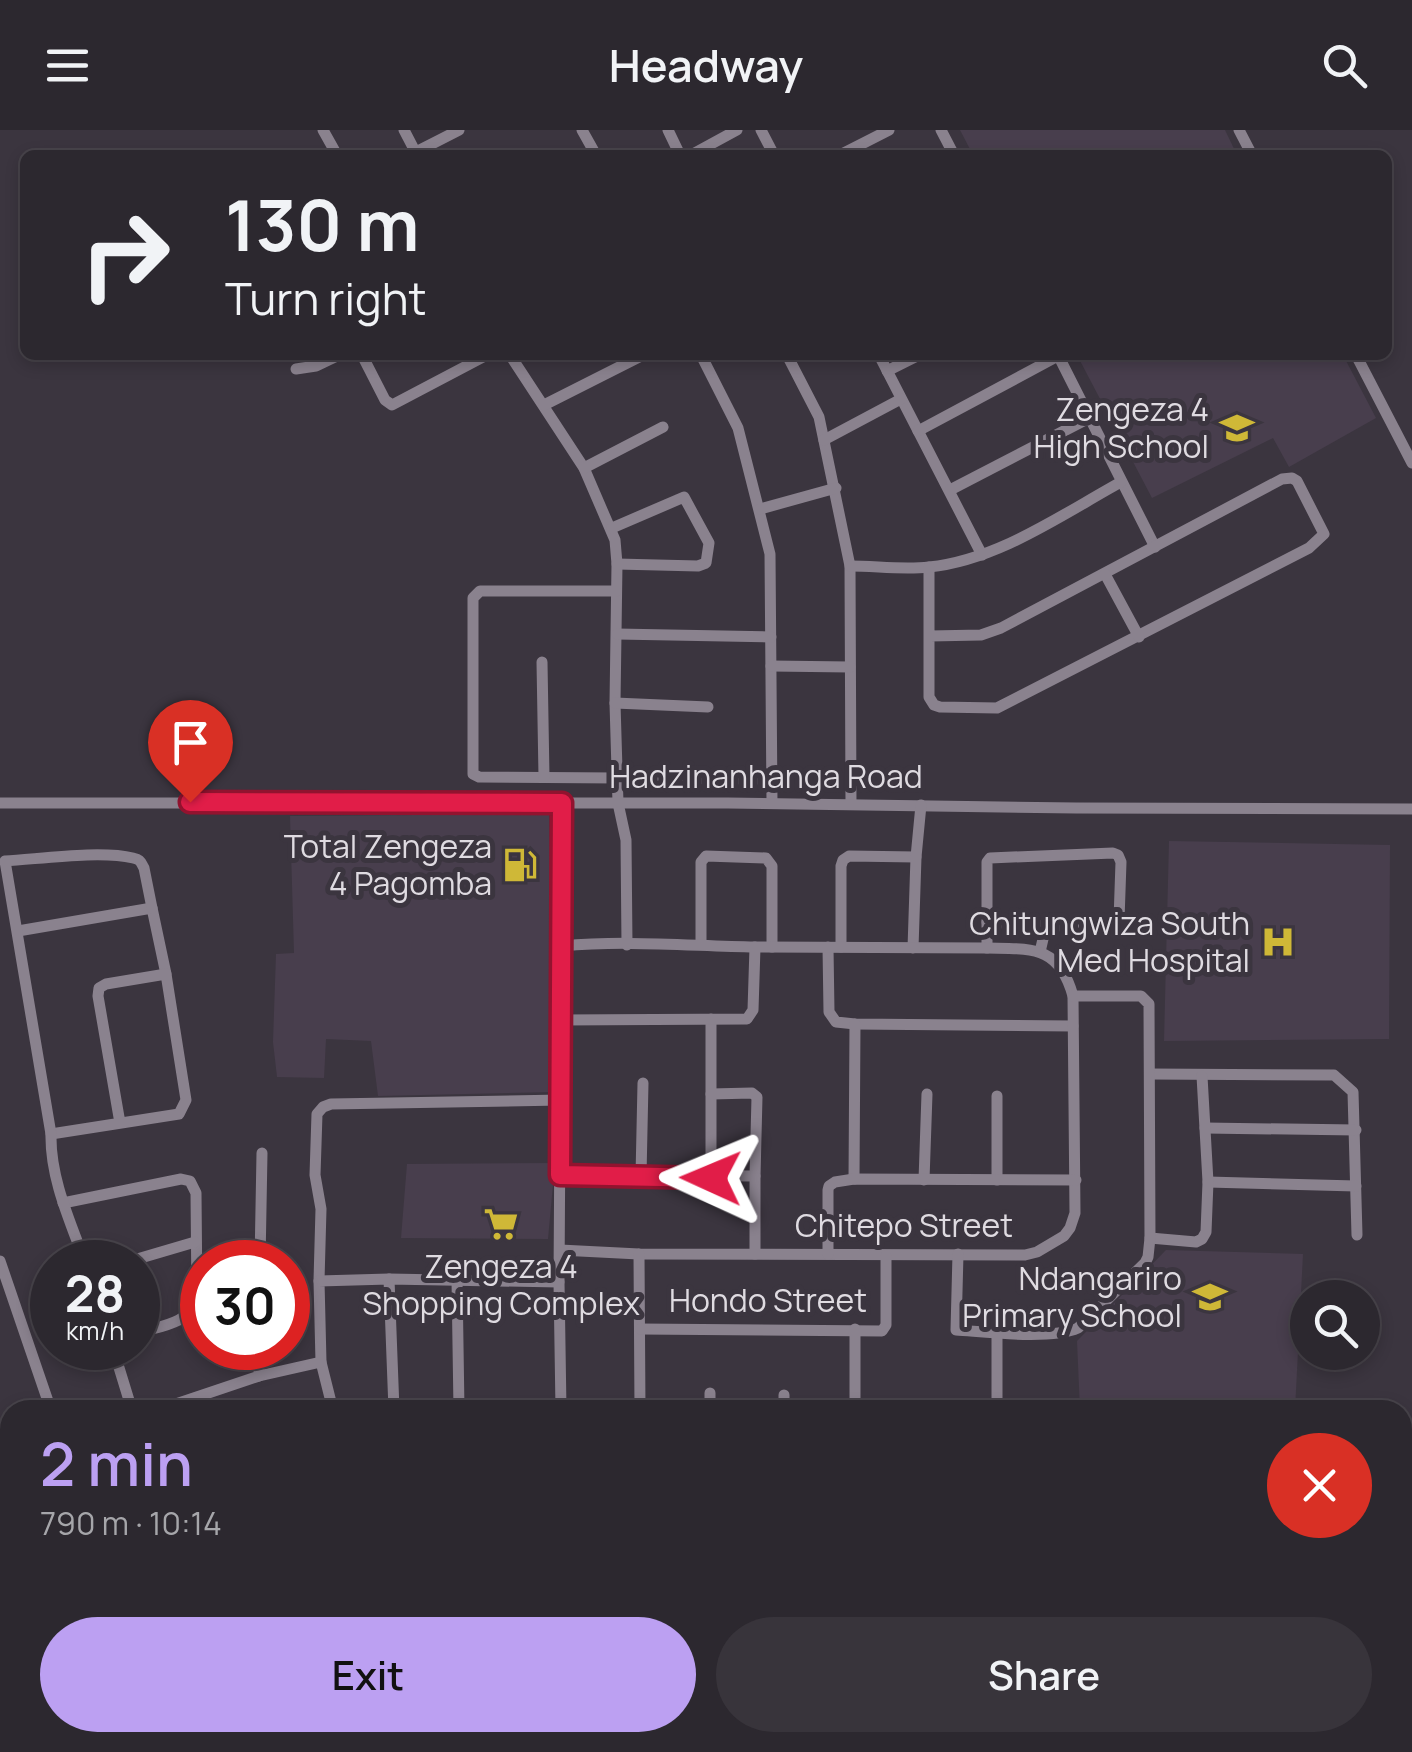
<!DOCTYPE html>
<meta charset="utf-8">
<style>
:root{--surface:#2c282f;--page:#38343b;--text:#f1f3f6;--muted:#a6a6aa;--line:#48444b;--accent:#bca0f2}
body{margin:0;font-family:Manrope,sans-serif;background:var(--page);color:var(--text);height:100vh;display:flex;flex-direction:column;font-size:38px;white-space:nowrap}
*{box-sizing:border-box;margin:0}
p{font-size:32px;color:var(--muted)}
.icon{flex:none;width:55px;height:55px;fill:none;stroke:currentColor;stroke-width:2;stroke-linecap:round;stroke-linejoin:round}
.map{position:relative;flex:1;overflow:hidden}
.side{position:absolute;left:0px;top:1270px;width:1412px;height:352px;display:flex;flex-direction:column;background:var(--surface);border-radius:30px 30px 0 0;box-shadow:0 5px 15px #0003,0 0 0 2px var(--line)}
.side>*{flex:none}
.hud{position:absolute;left:20px;top:20px;width:1372px;height:210px;border-radius:15px;box-shadow:0 5px 15px #0003,0 0 0 2px var(--line);background:#2c282f;color:var(--text);overflow:hidden}
.fabs{position:absolute;left:1290px;top:1150px;display:grid;gap:20px}
.fabs a{display:grid;place-items:center;width:90px;height:90px;border-radius:50%;background:var(--surface);box-shadow:0 5px 15px #0003,0 0 0 2px var(--line);font-size:50px}
.speed{position:absolute;left:30px;top:1110px;display:flex;gap:20px;font-size:50px;font-weight:700;text-align:center}
.speed>*{display:grid;place-content:center;width:130px;height:130px;border-radius:50%;background:var(--surface);box-shadow:0 5px 15px #0003,0 0 0 2px var(--line);line-height:1}
.speed small{font-size:25px;font-weight:400}
.speed .limit{border:15px solid #d22;background:#fff;color:#111}
.pin{position:absolute;display:grid;place-items:center;width:85px;height:85px;color:#fff;margin:-102px -42px;border-radius:50% 50% 50% 0;rotate:-45deg;box-shadow:0 0 10px #0007}
.pin .icon{rotate:45deg}
.me{position:absolute;width:110px;margin:-55px;rotate:271deg;stroke-linejoin:round;filter:drop-shadow(0 0 8px #0008)}
.turn{display:flex;align-items:center;gap:35px;height:210px;padding:0 40px;font-size:45px}
.turn .icon{width:130px;height:130px;stroke-width:2.5}
.turn b{display:block;font-size:70px;line-height:85px}
.round{display:grid;place-items:center;flex:none;width:105px;height:105px;border-radius:52px;background:var(--page)}
.headline{display:flex;align-items:center;justify-content:space-between;height:170px;padding:0 40px}
h1{font-size:60px;font-weight:600;line-height:75px;color:var(--accent)}
.cta{display:flex;gap:20px;margin-top:auto;padding:20px 40px}
.cta a{flex:1;height:115px;border-radius:60px;background:var(--accent);color:#111;font-size:40px;font-weight:600;line-height:115px;text-align:center}
.cta a+a{background:var(--page);color:var(--text)}
header{display:flex;justify-content:space-between;align-items:center;height:130px;padding:0 40px;background:var(--surface);font-size:45px;font-weight:600}
.map>svg:first-child{display:block}
.built{fill:#483e4d}
.lines{fill:none;stroke-linecap:round;stroke-linejoin:round}
.minor{stroke:#8a828e;stroke-width:11}
.route-casing{stroke:#92132f;stroke-width:25}
.route{stroke:#e11d48;stroke-width:18}
.labels{text-anchor:middle;stroke-width:10;stroke-linejoin:round;paint-order:stroke}
.poi-label{font-size:32px;fill:#dfdbe1;stroke:#3b353f;text-anchor:end}
.street-label{font-size:32px;fill:#dfdbe1;stroke:#3b353f}
</style>
<header><svg class="icon" aria-label="menu" viewBox="0 0 24 24"><path d="M4 6h16M4 12h16M4 18h16"/></svg>Headway<svg class="icon" aria-label="search" viewBox="0 0 24 24"><circle cx="10" cy="10" r="6"/><path d="M15 15l6 6"/></svg></header>
<div class="map">
<svg width="1412" height="1622" viewBox="0 0 1412 1622">
<rect width="100%" height="100%" fill="#3b353f"/>
<g class="built">
<path d="M960,0H1225L1237,25H973Z"/>
<path d="M1077,225H1343L1376,288L1289,337L1273,308L1152,368Z"/>
<path d="M549,684L554,962L378,966L371,911L326,909L324,948L277,947L273,912L276,824L294,823L290,686Z"/>
<path d="M1169,711L1390,715L1389,909L1164,911Z"/>
<path d="M555,1033L548,1109L401,1108L407,1034Z"/>
<path d="M1166,1120L1303,1124L1295,1280H1080L1077,1211Z"/>
<path d="M623,1613L983,1612L984,1622H622Z"/>
</g>
<g class="lines">
<g class="minor">
<path d="M323,0L337,25"/>
<path d="M404,0L417,25"/>
<path d="M582,0L596,25"/>
<path d="M668,0L680,25"/>
<path d="M761,0L774,25"/>
<path d="M941,0L954,25"/>
<path d="M1239,0L1252,25"/>
<path d="M416,22L459,0"/>
<path d="M842,24L889,0"/>
<path d="M691,25L737,0"/>
<path d="M362,225L385,270L392,275L487,225"/>
<path d="M510,225L584,338L615,410L617,434L615,573L618,673L626,710L627,815"/>
<path d="M701,225L738,298L770,424L772,673"/>
<path d="M787,225L819,287L850,436L851,674"/>
<path d="M879,225L982,425"/>
<path d="M1058,225L1155,417"/>
<path d="M1356,225L1412,333"/>
<path d="M296,239L316,236L339,225"/>
<path d="M887,241L919,225"/>
<path d="M544,275L643,225"/>
<path d="M918,301L1058,226"/>
<path d="M824,310L901,269"/>
<path d="M584,338L663,297"/>
<path d="M950,360L1089,288"/>
<path d="M760,379L836,358"/>
<path d="M612,398L684,367L709,413L706,433L698,436L617,434"/>
<path d="M850,436C876,436 903,440 929,437C998,430 1061,385 1121,352"/>
<path d="M929,437V567L934,575L940,577L997,578L1309,418L1324,404L1297,351L1292,348L1282,349L1001,498L981,505L930,506"/>
<path d="M1105,444L1139,507"/>
<path d="M616,461H480L473,468V644L479,647L772,649"/>
<path d="M617,504L771,507"/>
<path d="M542,532L544,647"/>
<path d="M771,536L850,537"/>
<path d="M615,573L708,577"/>
<path d="M0,673H728L1076,678L1412,679"/>
<path d="M987,792L1046,796"/>
<path d="M18,801L152,778L166,844"/>
<path d="M701,814V732L706,726L766,728L772,736V817"/>
<path d="M828,817L829,882L836,892L855,894L1073,896"/>
<path d="M841,817V736L843,730L849,726L916,727"/>
<path d="M913,818L916,727L921,675"/>
<path d="M987,818V732L990,728L1113,723L1118,725L1121,732L1119,790L1111,795L1046,796L1040,822"/>
<path d="M711,889V1048"/>
<path d="M561,890L747,889L753,880L755,817"/>
<path d="M1150,944L1334,945L1353,962L1357,1105"/>
<path d="M711,964L752,963L757,967L755,1046"/>
<path d="M1205,998L1356,1000"/>
<path d="M51,1004L179,984L186,970L166,844L106,854L99,858L98,866L120,993"/>
<path d="M560,1045L755,1046V1124"/>
<path d="M641,1046L643,953"/>
<path d="M854,1049L855,894"/>
<path d="M924,1050L927,964"/>
<path d="M997,1050V966"/>
<path d="M1208,1052L1356,1056"/>
<path d="M63,1073L181,1049L190,1051L196,1063L197,1170C188,1194 160,1196 138,1203"/>
<path d="M1150,1108L1196,1112L1202,1109L1206,1102L1208,1052L1202,946"/>
<path d="M560,1120L639,1124L1025,1125L1037,1122L1064,1106L1070,1098L1075,1083L1073,866C1059,815 1032,819 987,818C909,818 832,818 755,817C691,816 626,810 562,816"/>
<path d="M639,1124L640,1280"/>
<path d="M828,1124V1060L829,1056L835,1052L854,1049L1076,1050"/>
<path d="M958,1124L956,1200C987,1202 1051,1210 1078,1198L1145,1133L1148,1127L1150,1108L1149,874L1141,866H1073"/>
<path d="M0,1131L51,1280"/>
<path d="M85,1132C70,1091 50,1048 51,1004L5,731C40,729 100,720 133,728C141,730 140,731 144,738L152,778"/>
<path d="M127,1132L195,1112"/>
<path d="M260,1132L262,1023"/>
<path d="M389,1149L394,1280"/>
<path d="M457,1150L459,1280"/>
<path d="M319,1151L321,1079L315,1045L317,984L323,977L331,974L561,970"/>
<path d="M640,1199L882,1201L886,1195V1126"/>
<path d="M113,1218L132,1280"/>
<path d="M321,1232L333,1280"/>
<path d="M259,1246L321,1232L319,1151L389,1149L559,1152"/>
<path d="M158,1280L259,1246V1218"/>
<path d="M561,1280L559,1152L562,673"/>
<path d="M710,1280V1263"/>
<path d="M784,1280V1265"/>
<path d="M855,1280V1199"/>
<path d="M997,1280V1203"/>
<path d="M1068,1280V1275"/>
<path d="M0,1377L10,1399"/>
<path d="M0,1516L10,1511"/>
<path d="M0,1595L10,1591"/>
<path d="M1402,1600L1412,1606"/>
<path d="M203,1612L207,1622"/>
<path d="M273,1612L278,1622"/>
<path d="M994,1618L1053,1612"/>
<path d="M100,1622L119,1612"/>
<path d="M142,1622L162,1612"/>
<path d="M401,1622L421,1612"/>
<path d="M1393,1622L1397,1612"/>
</g>
</g>
<g class="lines">
<g class="route-casing">
<path id="route" d="M190,672L562,673L560,1045L711,1048"/>
</g>
<use href="#route" class="route"/>
</g>
<defs>
<g id="school-bare" transform="scale(2.7)"><path d="M0-5L7-2L0 1L-7-2ZM-4 1L0 2.5L4 1V4Q0 6-4 4Z" fill="#cfb837" stroke="#3b353f" stroke-width="2.5" paint-order="stroke"/></g>
<g id="fuel-bare" transform="scale(2.7)"><path d="M-5.5-6h7V0h2V4h1.3V-2.5L3-4.5l.8-.8L6-3V5H2.5V1h-1V6h-7ZM-4.2-4.7v3.2H.2V-4.7Z" fill="#cfb837" stroke="#3b353f" stroke-width="2.5" paint-order="stroke"/></g>
<g id="hospital-bare" transform="scale(2.7)"><path d="M-5-5h3v3.5h4V-5h3V5h-3V1.5h-4V5h-3Z" fill="#cfb837" stroke="#3b353f" stroke-width="2.5" paint-order="stroke"/></g>
<g id="supermarket-bare" transform="scale(2.7)"><path d="M-6-5.5h2.5l.6 2H6L4.5 2H-2.5L-4.4-4H-6ZM-1.5 3.2a1.3 1.3 0 1 0 .1 0ZM3 3.2a1.3 1.3 0 1 0 .1 0Z" fill="#cfb837" stroke="#3b353f" stroke-width="2.5" paint-order="stroke"/></g>
</defs>
<g fill-rule="evenodd">
<use href="#school-bare" x="1237" y="298"/>
<use href="#fuel-bare" x="520" y="735"/>
<use href="#hospital-bare" x="1278" y="812"/>
<use href="#supermarket-bare" x="501" y="1094"/>
<use href="#school-bare" x="1210" y="1167"/>
</g>
<g class="labels">
<g class="poi-label">
<text x="1209" y="291">Zengeza 4<tspan x="1209" dy="37">High School</tspan></text>
<text x="492" y="728">Total Zengeza<tspan x="492" dy="37">4 Pagomba</tspan></text>
<text x="1250" y="805">Chitungwiza South<tspan x="1250" dy="37">Med Hospital</tspan></text>
<text x="501" y="1148" text-anchor="middle">Zengeza 4<tspan x="501" dy="37">Shopping Complex</tspan></text>
<text x="1182" y="1160">Ndangariro<tspan x="1182" dy="37">Primary School</tspan></text>
</g>
<g class="street-label">
<text x="766" y="658">Hadzinanhanga Road</text>
<text x="904" y="1107">Chitepo Street</text>
<text x="768" y="1182">Hondo Street</text>
</g>
</g>
</svg>
<div class="fabs">
<a><svg class="icon" aria-label="search" viewBox="0 0 24 24"><circle cx="10" cy="10" r="6"/><path d="M15 15l6 6"/></svg></a>
</div>
<div class="speed"><div>28<small>km/h</small></div><div class="limit">30</div></div>
<div class="pin" style="left:190px;top:672px;background:#d93025"><svg class="icon" aria-label="arrive" viewBox="0 0 24 24"><path d="M6 21V4h12l-3 4 3 4H6"/></svg></div>
<svg class="me" style="left:711px;top:1048px" viewBox="-20 -20 40 40"><path d="M0-17L14 15 0 8-14 15z" fill="#e11d48" stroke="#fff" stroke-width="4"/></svg>
<div class="hud">
<div class="turn"><svg class="icon" aria-label="right" viewBox="0 0 24 24"><path d="M7 20v-9h11M14 6l5 5-5 5"/></svg><div><b>130 m</b>Turn right</div></div>
</div>
<section class="side">
<div class="headline"><div><h1>2 min</h1><p>790 m · 10:14</p></div><a class="round" style="background:#d93025;color:#fff"><svg class="icon" aria-label="close" viewBox="0 0 24 24"><path d="M6 6l12 12M18 6L6 18"/></svg></a></div>
<div class="cta"><a>Exit</a><a>Share</a></div>
</section>
</div>
